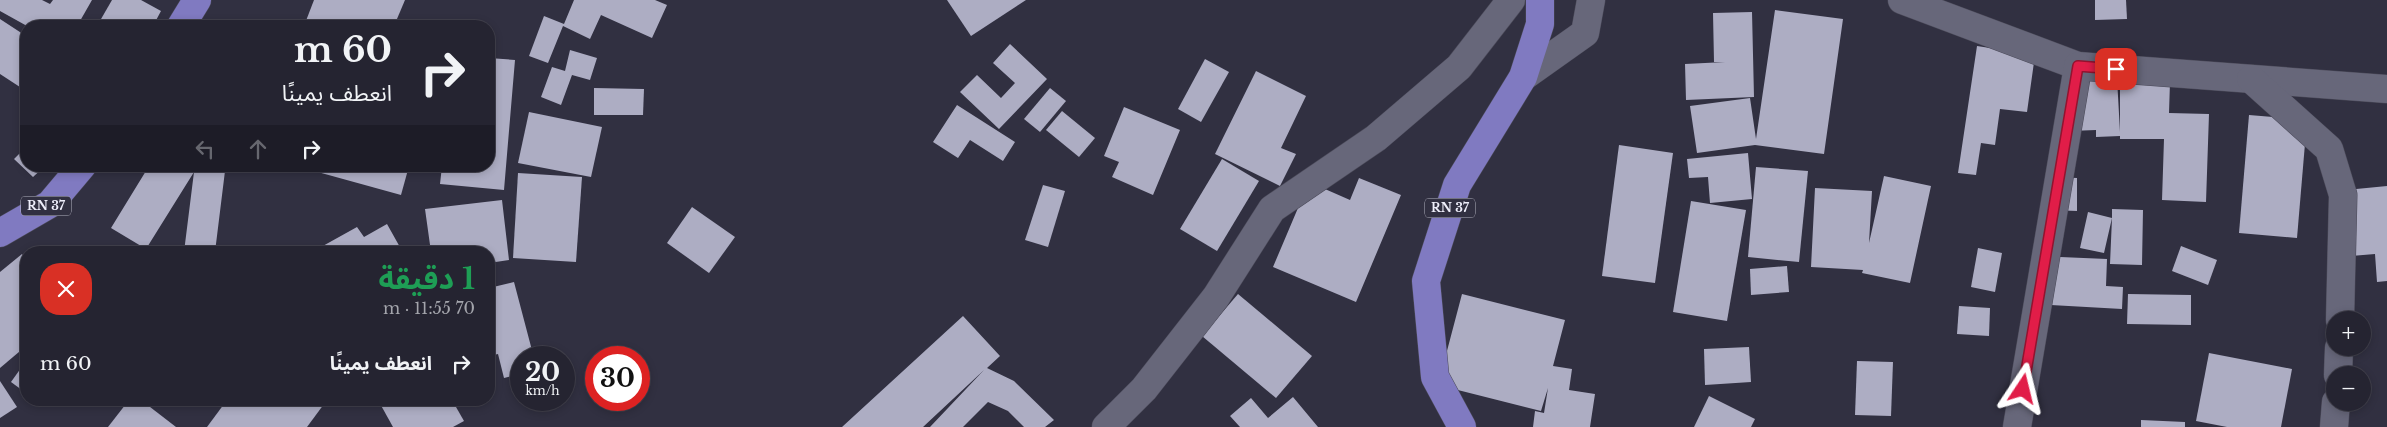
<!DOCTYPE html>
<html lang="ar">
<meta charset="utf-8">
<style>
:root{--surface:#252431;--page:#2d2c39;--text:#f1f3f6;--muted:#a3a4ab;--line:#42414d}
body{margin:0;font-family:"Libre Baskerville","Noto Sans Arabic",serif;background:var(--page);color:var(--text);direction:rtl;height:100vh;display:flex;flex-direction:column;font-size:19px;white-space:nowrap}
*{box-sizing:border-box;margin:0}
p{font-size:16px;color:var(--muted)}
.icon{flex:none;width:28px;height:28px;fill:none;stroke:currentColor;stroke-width:2;stroke-linecap:round;stroke-linejoin:round}
.map{position:relative;flex:1;overflow:hidden;direction:ltr}
.details{position:absolute;left:20px;top:246px;width:475px;height:160px;display:flex;flex-direction:column;background:var(--surface);border-radius:20px;box-shadow:0 2px 8px #0003,0 0 0 1px var(--line);direction:rtl}
.details>*{flex:none}
.top-card{position:absolute;left:20px;top:20px;width:475px;height:152px;border-radius:20px;box-shadow:0 2px 8px #0003,0 0 0 1px var(--line);direction:rtl;background:#252431;color:var(--text);overflow:hidden}
.fabs{position:absolute;left:2326px;top:311px;display:grid;gap:10px}
.fabs a{display:grid;place-items:center;width:45px;height:45px;border-radius:50%;background:var(--surface);box-shadow:0 2px 8px #0003,0 0 0 1px var(--line);font-size:25px}
.speed{position:absolute;left:510px;top:346px;display:flex;gap:10px;font-size:25px;font-weight:700;text-align:center}
.speed>*{display:grid;place-content:center;width:65px;height:65px;border-radius:50%;background:var(--surface);box-shadow:0 2px 8px #0003,0 0 0 1px var(--line);line-height:1}
.speed small{font-size:12px;font-weight:400}
.speed .limit{border:8px solid #d22;background:#fff;color:#111}
.pin{position:absolute;display:grid;place-items:center;width:42px;height:42px;color:#fff;margin:-21px;border-radius:10px;box-shadow:0 2px 8px #0006}
.me{position:absolute;width:55px;margin:-28px;rotate:10deg;stroke-linejoin:round;filter:drop-shadow(0 0 4px #0008)}
.turn{display:flex;align-items:center;gap:18px;height:105px;padding:0 20px;font-size:22px}
.turn .icon{width:65px;height:65px;stroke-width:2.5}
.turn b{display:block;font-size:35px;line-height:42px}
.lanes{display:flex;align-items:center;height:48px;padding:0 20px;background:#0003;justify-content:center;gap:25px;direction:ltr}
.lanes .off{opacity:.35}
.round{display:grid;place-items:center;flex:none;width:52px;height:52px;border-radius:20px;background:var(--page)}
.overview{display:flex;align-items:center;justify-content:space-between;height:85px;padding:0 20px}
h1{font-size:30px;font-weight:700;line-height:38px;color:#1e9e55}
ul{padding:0;list-style:none}
li{display:flex;align-items:center;gap:15px;height:65px;padding:0 20px}
li div{flex:1}
li b{display:block;font-size:19px}
li em{font-style:normal}
.map>svg:first-child{display:block}
.building{fill:#adadc3}
.lines{fill:none;stroke-linecap:round;stroke-linejoin:round}
.street-casing{stroke:#4c4b5a;stroke-width:29}
.primary-casing{stroke:#4c4b5a;stroke-width:29}
.street{stroke:#67677a;stroke-width:28}
.primary{stroke:#807ac1;stroke-width:28}
.route-casing{stroke:#92132f;stroke-width:12}
.route{stroke:#e11d48;stroke-width:9}
.labels{text-anchor:middle;stroke-width:5;stroke-linejoin:round;paint-order:stroke}
.shield{fill:#313041;stroke:#b5b5c2;stroke-width:1}
.shield-label{font-size:12px;font-weight:bold;fill:#eeeefa}
</style>
<div class="map">
<svg width="2387" height="427" viewBox="0 0 2387 427">
<rect width="100%" height="100%" fill="#313041"/>
<g class="building">
<path d="M0,0H42L50,4L53,0H92L80,21L88,26H27L0,11Z"/>
<path d="M112,0H141L161,11L153,26H97Z"/>
<path d="M314,0H405L394,26H304Z"/>
<path d="M574,0H655L667,5L652,38L601,15L590,39L563,26L548,63L529,56L544,16L564,24Z"/>
<path d="M947,0H1026L971,36Z"/>
<path d="M2095,0H2126L2127,19L2095,20Z"/>
<path d="M1775,10L1843,19L1824,154L1755,145L1697,153L1690,106L1750,98L1756,139Z"/>
<path d="M1752,12L1754,97L1686,100L1685,64L1725,62H1714L1713,13Z"/>
<path d="M0,19L26,36V83L23,89L0,74Z"/>
<path d="M1010,44L1047,79L999,129L960,92L977,75L1001,98L1015,83L993,63Z"/>
<path d="M1977,46L2035,55L2027,112L2000,109L1995,145L1981,143L1976,175L1958,173Z"/>
<path d="M570,50L597,58L590,80L572,75L561,105L541,97L552,67L565,71Z"/>
<path d="M489,58L515,60L504,190L440,184L442,166H489Z"/>
<path d="M1205,59L1229,72L1201,122L1178,109Z"/>
<path d="M2116,60L2120,132V82H2170L2169,113L2209,114L2206,202L2162,200L2164,139H2120V136L2096,137V130L2071,131L2068,62Z"/>
<path d="M1256,71L1306,96L1281,148L1296,154L1280,186L1215,154Z"/>
<path d="M594,88L644,89L643,115H594Z"/>
<path d="M1050,88L1066,101L1040,132L1024,119Z"/>
<path d="M957,105L1015,142L1003,161L970,140L958,158L933,142Z"/>
<path d="M1124,107L1180,130L1153,195L1112,177L1119,162L1104,156Z"/>
<path d="M1062,111L1095,138L1079,157L1046,130Z"/>
<path d="M529,112L602,127L591,177L518,163Z"/>
<path d="M2249,115L2307,120L2297,238L2239,233Z"/>
<path d="M1619,145L1673,153L1655,283L1602,276Z"/>
<path d="M26,147V166H45L33,177L14,159Z"/>
<path d="M1748,153L1752,199L1710,203L1708,177L1689,178L1687,159Z"/>
<path d="M1222,159L1259,181L1217,251L1180,229Z"/>
<path d="M149,166H197L225,171L215,252H184L194,172L146,249L111,228Z"/>
<path d="M296,166H409L401,195Z"/>
<path d="M1756,167L1808,171L1799,262L1748,257Z"/>
<path d="M518,173L582,177L576,262L513,258Z"/>
<path d="M1884,176L1931,186L1910,283L1862,273L1863,270L1811,267L1815,188L1872,191L1869,243Z"/>
<path d="M2052,177L2077,178V211L2051,210Z"/>
<path d="M1359,178L1401,195L1356,302L1273,267L1309,182L1350,200Z"/>
<path d="M1043,185L1065,191L1048,247L1025,240Z"/>
<path d="M2387,186V281L2377,282L2375,254L2351,256L2346,190Z"/>
<path d="M502,200L509,260L489,263V252H431L425,209Z"/>
<path d="M1691,201L1746,210L1727,321L1673,312Z"/>
<path d="M692,207L735,237L709,273L667,243Z"/>
<path d="M2112,209L2143,210L2142,265L2110,264L2112,218L2104,253L2080,248L2088,212L2112,218Z"/>
<path d="M387,224L401,249L395,252H312L357,227L364,237Z"/>
<path d="M2181,246L2217,260L2208,285L2172,271Z"/>
<path d="M1978,248L2002,253L1995,292L1971,287Z"/>
<path d="M22,254L26,259V346L0,368V272Z"/>
<path d="M2037,256L2107,259L2106,286L2123,287L2122,309L2033,304Z"/>
<path d="M1787,266L1789,292L1751,295L1750,269Z"/>
<path d="M514,282L534,358H521V374L504,378L498,354L489,356V288Z"/>
<path d="M1238,294L1312,356L1276,398L1202,336Z"/>
<path d="M1462,294L1565,320L1553,366L1572,369L1569,390L1595,394L1590,427H1533L1535,411L1544,413L1548,388L1541,411L1438,385Z"/>
<path d="M2128,294L2191,295V325L2127,324Z"/>
<path d="M1959,306L1990,308L1989,336L1957,334Z"/>
<path d="M963,316L1000,356L987,368L1014,381L1054,420L1045,427H1024L1008,411L988,402L963,427H930L984,370L923,427H842Z"/>
<path d="M1749,347L1751,382L1705,385L1704,349Z"/>
<path d="M2209,353L2292,369L2281,427H2227L2196,421Z"/>
<path d="M26,361V393L11,382Z"/>
<path d="M1857,361L1893,362L1891,416L1855,415Z"/>
<path d="M0,381L17,407L0,418Z"/>
<path d="M1709,396L1755,419L1751,427H1694Z"/>
<path d="M1293,397L1318,427H1240L1230,416L1251,398L1268,418Z"/>
<path d="M129,400H141L176,427H108Z"/>
<path d="M227,400H327L307,427H207Z"/>
<path d="M378,400H452L464,421L453,427H393Z"/>
<path d="M2141,420L2185,422V427H2141Z"/>
</g>
<g class="lines">
<g class="street-casing">
<g id="street">
<path d="M1902,0L2078,66L2387,89"/>
<path d="M1523,77L1585,33L1591,0"/>
<path d="M2251,79L2329,149L2343,195L2340,320"/>
<path d="M2338,375L2339,348"/>
<path d="M1106,427L1144,389L1216,297L1272,209L1376,138L1459,67L1511,0"/>
<path d="M2017,427L2078,66"/>
<path d="M2334,427L2336,402"/>
</g>
</g>
<g class="primary-casing">
<g id="primary">
<path d="M181,26L197,0"/>
<path d="M0,233L50,204L82,166"/>
<path d="M1462,427L1435,377L1426,281L1457,185L1523,77L1540,24V0"/>
</g>
</g>
<use href="#street" class="street"/>
<use href="#primary" class="primary"/>
</g>
<g class="lines">
<g class="route-casing">
<path id="route" d="M2023,389L2078,66L2116,69"/>
</g>
<use href="#route" class="route"/>
</g>
<g class="labels">
<g class="shield">
<rect x="21" y="196.5" width="50" height="19" rx="4"/>
<rect x="1425" y="198.5" width="50" height="19" rx="4"/>
</g>
<g class="shield-label">
<text x="46" y="210">RN 37</text>
<text x="1450" y="212">RN 37</text>
</g>
</g>
</svg>
<div class="fabs">
<a>+</a>
<a>−</a>
</div>
<div class="speed"><div>20<small>km/h</small></div><div class="limit">30</div></div>
<div class="pin" style="left:2116px;top:69px;background:#d93025"><svg class="icon" aria-label="arrive" viewBox="0 0 24 24"><path d="M6 21V4h12l-3 4 3 4H6"/></svg></div>
<svg class="me" style="left:2023px;top:389px" viewBox="-20 -20 40 40"><path d="M0-17L14 15 0 8-14 15z" fill="#e11d48" stroke="#fff" stroke-width="4"/></svg>
<div class="top-card">
<div class="turn"><svg class="icon" aria-label="right" viewBox="0 0 24 24"><path d="M7 20v-9h11M14 6l5 5-5 5"/></svg><div><b>60 m</b>انعطف يمينًا</div></div>
<div class="lanes"><svg class="icon off" aria-label="left" viewBox="0 0 24 24"><path d="M17 20v-9H6M10 6l-5 5 5 5"/></svg><svg class="icon off" aria-label="ahead" viewBox="0 0 24 24"><path d="M12 20V5M6 11l6-6 6 6"/></svg><svg class="icon" aria-label="right" viewBox="0 0 24 24"><path d="M7 20v-9h11M14 6l5 5-5 5"/></svg></div>
</div>
<section class="details">
<div class="overview"><div><h1>1 دقيقة</h1><p>70 m · 11:55</p></div><a class="round" style="background:#d93025;color:#fff"><svg class="icon" aria-label="close" viewBox="0 0 24 24"><path d="M6 6l12 12M18 6L6 18"/></svg></a></div>
<ul>
<li><svg class="icon" aria-label="right" viewBox="0 0 24 24"><path d="M7 20v-9h11M14 6l5 5-5 5"/></svg><div><b>انعطف يمينًا</b></div><em>60 m</em></li>
</ul>
</section>
</div>
